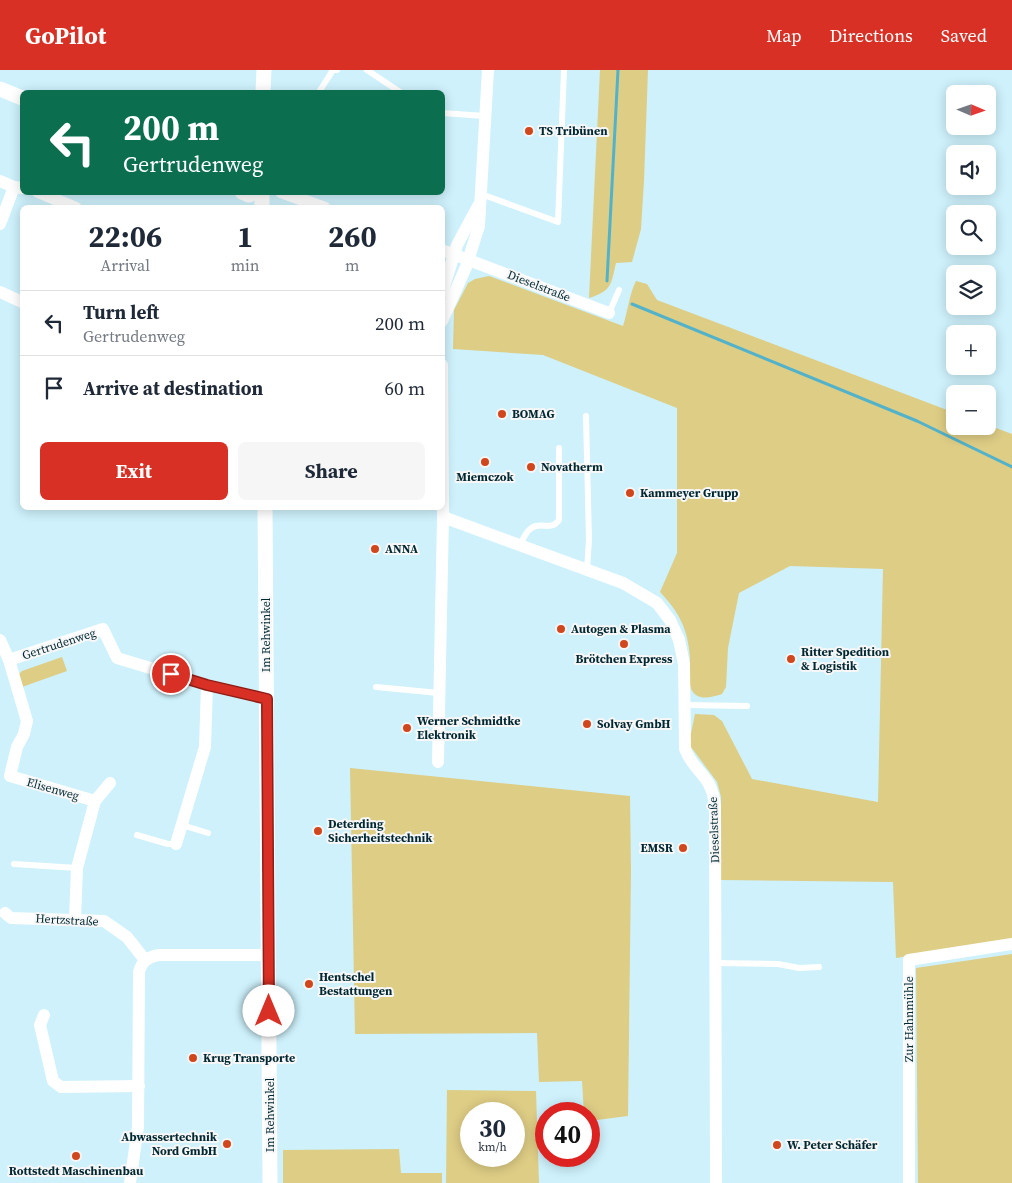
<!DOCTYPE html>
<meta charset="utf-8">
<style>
:root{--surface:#fff;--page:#f6f6f7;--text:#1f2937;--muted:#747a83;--line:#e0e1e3;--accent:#d93025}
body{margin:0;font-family:"Source Serif 4",serif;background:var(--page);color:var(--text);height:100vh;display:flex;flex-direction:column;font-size:19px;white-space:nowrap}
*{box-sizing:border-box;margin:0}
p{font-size:16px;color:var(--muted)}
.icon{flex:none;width:28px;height:28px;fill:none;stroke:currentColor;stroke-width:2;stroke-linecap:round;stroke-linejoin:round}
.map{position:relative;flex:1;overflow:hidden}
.sheet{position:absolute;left:20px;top:135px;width:425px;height:305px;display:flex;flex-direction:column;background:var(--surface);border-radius:8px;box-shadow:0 2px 12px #0003}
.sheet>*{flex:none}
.top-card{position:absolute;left:20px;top:20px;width:425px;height:105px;border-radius:8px;box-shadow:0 2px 12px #0003;background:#0b6e4f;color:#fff;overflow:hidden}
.needle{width:32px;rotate:92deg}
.controls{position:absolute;left:946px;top:15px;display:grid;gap:10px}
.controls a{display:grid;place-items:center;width:50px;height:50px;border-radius:8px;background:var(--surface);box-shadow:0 2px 12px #0003;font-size:25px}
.speed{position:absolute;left:460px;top:1032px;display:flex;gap:10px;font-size:25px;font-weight:700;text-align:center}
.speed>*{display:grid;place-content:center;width:65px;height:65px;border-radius:50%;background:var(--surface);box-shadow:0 2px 12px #0003;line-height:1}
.speed small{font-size:12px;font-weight:400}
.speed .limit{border:8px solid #d22;background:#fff;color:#111}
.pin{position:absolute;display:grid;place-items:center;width:42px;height:42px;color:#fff;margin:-21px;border:2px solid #fff;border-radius:50%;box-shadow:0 1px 5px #0007}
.me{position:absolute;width:55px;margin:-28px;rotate:0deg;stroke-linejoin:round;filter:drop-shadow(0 0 4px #0008)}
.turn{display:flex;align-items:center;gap:18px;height:105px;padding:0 20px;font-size:22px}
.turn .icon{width:65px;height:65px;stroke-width:2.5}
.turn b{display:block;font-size:35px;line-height:42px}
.eta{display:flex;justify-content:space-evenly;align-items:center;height:85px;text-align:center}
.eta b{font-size:30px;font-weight:700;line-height:35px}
.button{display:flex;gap:10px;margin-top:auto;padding:10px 20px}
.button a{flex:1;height:58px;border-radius:8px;background:var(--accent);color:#fff;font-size:20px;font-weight:700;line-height:58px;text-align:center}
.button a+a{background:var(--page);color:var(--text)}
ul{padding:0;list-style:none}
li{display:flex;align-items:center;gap:15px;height:65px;padding:0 20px;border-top:1px solid var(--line)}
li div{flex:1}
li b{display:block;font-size:19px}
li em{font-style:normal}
header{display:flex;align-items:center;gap:30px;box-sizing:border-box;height:70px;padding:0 25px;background:var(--accent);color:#fff}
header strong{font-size:24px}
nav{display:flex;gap:28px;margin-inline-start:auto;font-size:18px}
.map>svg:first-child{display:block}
.green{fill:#decd85;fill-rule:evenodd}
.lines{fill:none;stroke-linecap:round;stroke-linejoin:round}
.stream{stroke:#52b2ca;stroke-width:3}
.service{stroke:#fff;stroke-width:6}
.minor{stroke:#fff;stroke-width:12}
.tertiary{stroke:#fff;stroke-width:15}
.route-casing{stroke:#8d1f18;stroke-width:12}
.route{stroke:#d93025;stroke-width:9}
.poi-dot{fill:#d0471e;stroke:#f7f7f7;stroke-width:2}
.labels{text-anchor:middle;stroke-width:4;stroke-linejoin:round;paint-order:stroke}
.poi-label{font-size:12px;font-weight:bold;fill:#002832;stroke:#f7f7f7;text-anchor:start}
.street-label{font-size:12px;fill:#002832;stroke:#f7f7f7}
</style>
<header>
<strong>GoPilot</strong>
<nav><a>Map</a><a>Directions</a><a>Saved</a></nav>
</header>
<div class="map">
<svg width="1012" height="1113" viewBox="0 0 1012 1113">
<rect width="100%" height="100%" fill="#cef1fb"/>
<g class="green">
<path d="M600,0H648L644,111L641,159L632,192L616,193C611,214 612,221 589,228Z"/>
<path d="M489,206L623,256C628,241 629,225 636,211L647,214L657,230L955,343V356H988V355L1012,364V869L896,888L893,812L721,810V727L717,712L691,677L690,668L695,644L714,645L722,651L752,709L878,732L883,499L790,496L739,523L728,578L726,617L722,624C713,627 699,631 693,622C687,614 690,597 690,588C688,559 679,542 660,522L677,483V338L543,285L453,279L454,240L468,213L475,209Z"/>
<path d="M62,587L67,601L22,617L19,604L22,601Z"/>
<path d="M350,698L630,726L631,801L628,1046L589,1051V1044H584L582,1011L539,1012L537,963L355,964Z"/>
<path d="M1012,884V1113H918L916,898Z"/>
<path d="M447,1020L536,1021L539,1113H446ZM471,1044H514V1086H471Z"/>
<path d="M399,1079L401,1103H442V1113H283V1080Z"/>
</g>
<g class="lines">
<g class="stream">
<path d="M607,211L618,0"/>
<path d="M632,234L917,351L1012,397"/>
</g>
<g class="service">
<path d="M367,0L400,22"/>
<path d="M319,22L333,0H337"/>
<path d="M442,43L485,46"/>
<path d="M481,124L558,152L564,0"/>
<path d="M609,243L619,220"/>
<path d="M586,346L589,470L587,500"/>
<path d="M520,476C533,440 548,466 559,450V378"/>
<path d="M376,617L439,623"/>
<path d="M685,635L747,636"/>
<path d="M182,755L208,763"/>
<path d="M137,765L168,774H176"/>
<path d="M14,794L77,798"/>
<path d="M715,893L778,894L799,898L819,897"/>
</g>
<g class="minor">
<path d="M0,111L14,117L22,118"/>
<path d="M38,122L76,138"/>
<path d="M281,122L325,138"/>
<path d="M0,154L14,117"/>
<path d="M442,180L609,243"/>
<path d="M0,222L22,232"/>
<path d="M442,223L457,175L478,136"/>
<path d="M442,251L466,197L479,156L488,0"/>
<path d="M442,295L443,447L623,513L657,533L670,550L679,570L684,594L685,679C694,703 712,704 715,736L716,1113"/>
<path d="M0,570L9,590L27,651L24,664L17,677L10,706L95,731L77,798L75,849"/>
<path d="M9,590L103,559L117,588L207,615L267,629"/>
<path d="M438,692L443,447"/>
<path d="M95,731L110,713"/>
<path d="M176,774L205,677L207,615"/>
<path d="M5,843L11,848L104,851L127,867L145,890"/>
<path d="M44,945L40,955L53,1011L61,1017L139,1016"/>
<path d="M130,1113L138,1057L139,902C142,891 148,887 159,885H268"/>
<path d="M909,1113V890L1012,874"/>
</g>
<g class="tertiary">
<path d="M0,19L22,28"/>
<path d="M263,22L264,0"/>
<path d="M242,122L249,125L254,122"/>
<path d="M262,138V122"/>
<path d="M265,438L270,1113"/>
</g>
</g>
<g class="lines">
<g class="route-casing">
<path id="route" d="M171,604L207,615L267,629L269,941"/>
</g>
<use href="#route" class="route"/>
</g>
<g class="poi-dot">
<circle cx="529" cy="61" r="5"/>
<circle cx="502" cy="344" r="5"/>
<circle cx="485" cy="392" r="5"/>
<circle cx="531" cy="397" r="5"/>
<circle cx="630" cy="423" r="5"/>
<circle cx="375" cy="479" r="5"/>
<circle cx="561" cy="559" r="5"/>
<circle cx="624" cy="574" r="5"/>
<circle cx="791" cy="589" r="5"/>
<circle cx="587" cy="654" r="5"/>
<circle cx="407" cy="658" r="5"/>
<circle cx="318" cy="761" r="5"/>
<circle cx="683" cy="778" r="5"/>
<circle cx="309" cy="914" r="5"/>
<circle cx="193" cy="988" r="5"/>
<circle cx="227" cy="1074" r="5"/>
<circle cx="777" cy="1075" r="5"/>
<circle cx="76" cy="1086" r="5"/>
</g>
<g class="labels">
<g class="poi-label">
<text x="539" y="65">TS Tribünen</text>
<text x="512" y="348">BOMAG</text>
<text x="541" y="401">Novatherm</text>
<text x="485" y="411" text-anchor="middle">Miemczok</text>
<text x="640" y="427">Kammeyer Grupp</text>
<text x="385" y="483">ANNA</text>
<text x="571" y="563">Autogen &amp; Plasma</text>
<text x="801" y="586">Ritter Spedition<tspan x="801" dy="14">&amp; Logistik</tspan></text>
<text x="624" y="593" text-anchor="middle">Brötchen Express</text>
<text x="417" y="655">Werner Schmidtke<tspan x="417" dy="14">Elektronik</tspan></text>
<text x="597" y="658">Solvay GmbH</text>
<text x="328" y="758">Deterding<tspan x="328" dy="14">Sicherheitstechnik</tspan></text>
<text x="673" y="782" text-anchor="end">EMSR</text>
<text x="319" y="911">Hentschel<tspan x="319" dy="14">Bestattungen</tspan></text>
<text x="203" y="992">Krug Transporte</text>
<text x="217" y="1071" text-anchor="end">Abwassertechnik<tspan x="217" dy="14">Nord GmbH</tspan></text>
<text x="787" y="1079">W. Peter Schäfer</text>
<text x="76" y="1105" text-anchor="middle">Rottstedt Maschinenbau</text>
</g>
<g class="street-label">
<text transform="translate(539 216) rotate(21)" y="4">Dieselstraße</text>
<text transform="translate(266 565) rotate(-90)" y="4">Im Rehwinkel</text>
<text transform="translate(59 574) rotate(-18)" y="4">Gertrudenweg</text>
<text transform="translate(53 719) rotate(16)" y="4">Elisenweg</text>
<text transform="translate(714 760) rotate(-92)" y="4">Dieselstraße</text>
<text transform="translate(67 850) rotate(3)" y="4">Hertzstraße</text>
<text transform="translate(909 949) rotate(-90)" y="4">Zur Hahnmühle</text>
<text transform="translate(270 1045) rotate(-90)" y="4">Im Rehwinkel</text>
</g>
</g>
</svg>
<div class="controls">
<a><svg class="needle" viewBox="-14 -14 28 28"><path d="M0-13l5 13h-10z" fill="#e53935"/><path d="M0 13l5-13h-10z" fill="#747a83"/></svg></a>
<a><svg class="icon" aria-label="sound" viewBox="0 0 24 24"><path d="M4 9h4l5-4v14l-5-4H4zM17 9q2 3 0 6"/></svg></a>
<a><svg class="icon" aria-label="search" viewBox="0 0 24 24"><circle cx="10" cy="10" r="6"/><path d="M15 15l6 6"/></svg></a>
<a><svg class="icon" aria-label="layers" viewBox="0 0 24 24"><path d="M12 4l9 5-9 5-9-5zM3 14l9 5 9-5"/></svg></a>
<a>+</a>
<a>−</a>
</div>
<div class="speed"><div>30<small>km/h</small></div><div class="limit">40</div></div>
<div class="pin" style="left:171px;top:604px;background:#d93025"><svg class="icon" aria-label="arrive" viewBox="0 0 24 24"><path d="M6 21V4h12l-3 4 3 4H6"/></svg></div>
<svg class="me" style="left:269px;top:941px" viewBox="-20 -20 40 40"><circle r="19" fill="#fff"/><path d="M0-13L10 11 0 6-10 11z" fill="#d93025"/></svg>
<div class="top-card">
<div class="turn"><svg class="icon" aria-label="left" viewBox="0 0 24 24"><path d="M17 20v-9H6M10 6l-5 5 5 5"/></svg><div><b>200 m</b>Gertrudenweg</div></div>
</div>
<section class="sheet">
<div class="eta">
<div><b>22:06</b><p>Arrival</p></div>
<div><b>1</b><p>min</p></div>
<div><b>260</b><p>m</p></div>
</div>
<ul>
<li><svg class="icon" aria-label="left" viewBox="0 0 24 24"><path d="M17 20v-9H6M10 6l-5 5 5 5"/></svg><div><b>Turn left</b><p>Gertrudenweg</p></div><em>200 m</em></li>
<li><svg class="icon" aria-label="arrive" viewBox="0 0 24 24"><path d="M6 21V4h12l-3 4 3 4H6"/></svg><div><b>Arrive at destination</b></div><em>60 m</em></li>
</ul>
<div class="button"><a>Exit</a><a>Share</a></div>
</section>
</div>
